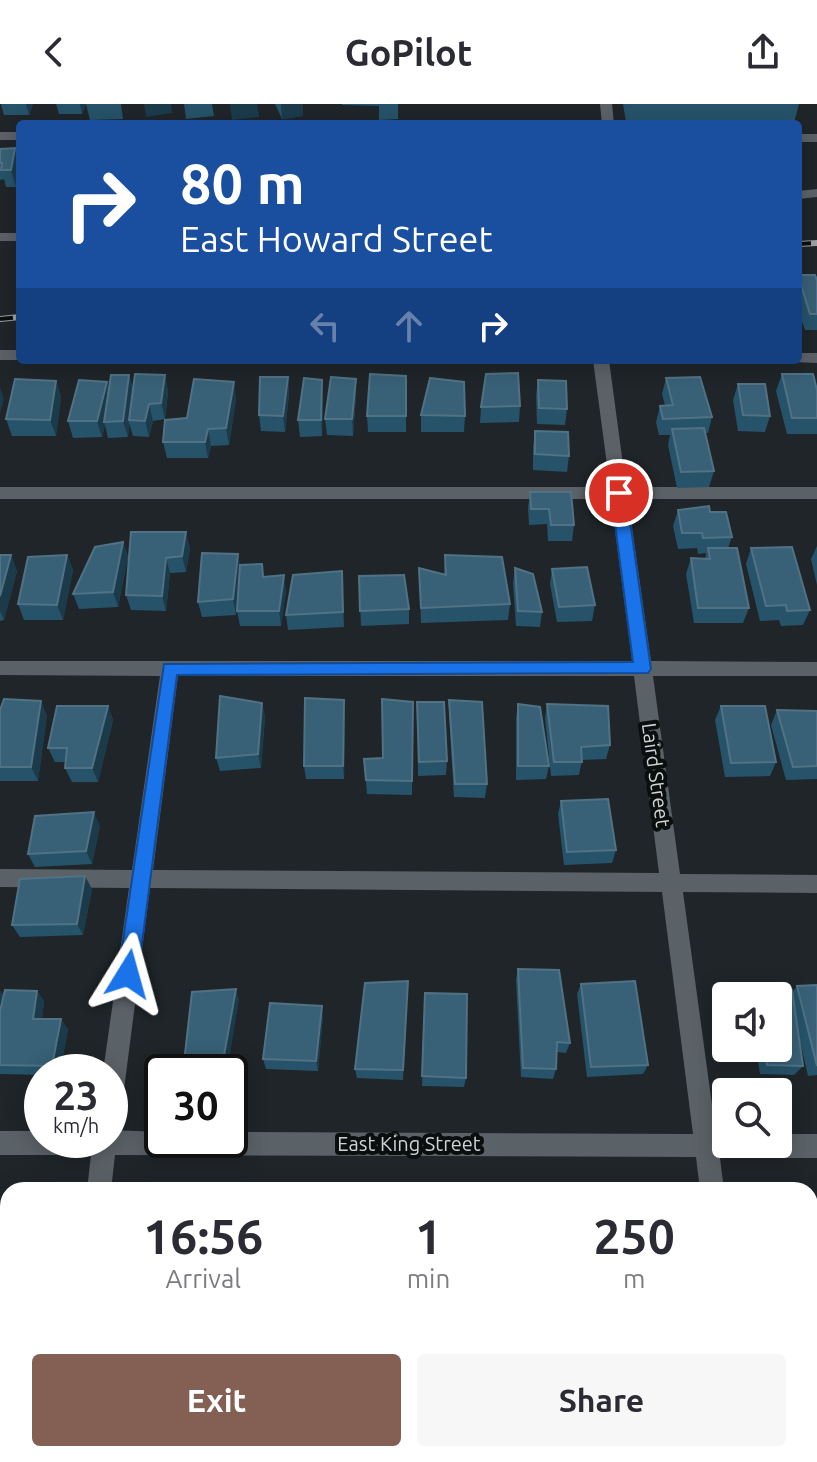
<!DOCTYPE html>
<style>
:root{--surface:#fff;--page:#f7f7f7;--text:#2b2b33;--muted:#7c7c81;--accent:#846054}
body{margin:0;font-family:Ubuntu,sans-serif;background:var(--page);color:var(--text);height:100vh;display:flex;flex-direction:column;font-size:30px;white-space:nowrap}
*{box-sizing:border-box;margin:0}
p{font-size:26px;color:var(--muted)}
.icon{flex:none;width:44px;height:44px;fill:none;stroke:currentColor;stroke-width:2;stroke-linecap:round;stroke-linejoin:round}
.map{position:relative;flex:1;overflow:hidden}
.side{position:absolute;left:0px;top:1078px;width:818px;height:280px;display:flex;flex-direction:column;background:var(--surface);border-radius:24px 24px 0 0;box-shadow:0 4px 20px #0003}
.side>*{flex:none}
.banner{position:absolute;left:16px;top:16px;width:786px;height:244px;border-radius:8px;box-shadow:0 4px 20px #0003;background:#1a4fa0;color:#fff;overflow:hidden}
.controls{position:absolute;left:712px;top:878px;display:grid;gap:16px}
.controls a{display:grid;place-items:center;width:80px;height:80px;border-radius:8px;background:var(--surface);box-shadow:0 4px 20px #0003;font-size:40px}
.speed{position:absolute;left:24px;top:950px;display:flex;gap:16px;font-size:40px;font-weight:700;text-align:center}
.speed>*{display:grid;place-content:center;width:104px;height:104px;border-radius:50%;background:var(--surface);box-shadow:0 4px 20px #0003;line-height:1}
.speed small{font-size:20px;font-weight:400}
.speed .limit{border:4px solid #111;border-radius:12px;background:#fff;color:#111}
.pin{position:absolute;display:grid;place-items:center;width:68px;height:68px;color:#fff;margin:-34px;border:4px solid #fff;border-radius:50%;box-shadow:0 2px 8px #0007}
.me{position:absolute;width:88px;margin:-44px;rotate:8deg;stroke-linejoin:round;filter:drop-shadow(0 0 6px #0008)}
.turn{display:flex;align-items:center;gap:28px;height:168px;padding:0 32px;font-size:36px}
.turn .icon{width:104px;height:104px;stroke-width:2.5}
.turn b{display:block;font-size:56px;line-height:68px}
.lanes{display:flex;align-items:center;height:76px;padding:0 32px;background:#0003;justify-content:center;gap:40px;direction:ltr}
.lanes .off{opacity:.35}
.eta{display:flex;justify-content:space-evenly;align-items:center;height:136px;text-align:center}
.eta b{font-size:48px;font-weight:600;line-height:56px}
.button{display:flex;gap:16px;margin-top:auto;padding:16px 32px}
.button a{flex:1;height:92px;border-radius:8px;background:var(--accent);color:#fff;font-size:32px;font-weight:600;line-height:92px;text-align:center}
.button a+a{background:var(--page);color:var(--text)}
header{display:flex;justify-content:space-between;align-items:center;height:104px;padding:0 32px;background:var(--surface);font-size:36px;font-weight:600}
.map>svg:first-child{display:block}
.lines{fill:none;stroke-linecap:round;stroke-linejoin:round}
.minor{fill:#5b6267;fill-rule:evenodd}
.rail-casing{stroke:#9ca1a4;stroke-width:6}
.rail{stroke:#0b0e0f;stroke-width:4;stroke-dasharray:13;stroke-linecap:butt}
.wall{fill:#26536a}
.shaded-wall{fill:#1b3b4b}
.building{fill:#386076;stroke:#507284;stroke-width:2}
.route{fill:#1a73e8;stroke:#114b97;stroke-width:2}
.labels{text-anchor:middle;stroke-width:8;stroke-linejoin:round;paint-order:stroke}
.street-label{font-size:20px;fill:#cfd3d5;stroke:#0b0e0f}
</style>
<header><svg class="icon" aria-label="back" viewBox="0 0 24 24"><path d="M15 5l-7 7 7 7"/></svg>GoPilot<svg class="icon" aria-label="share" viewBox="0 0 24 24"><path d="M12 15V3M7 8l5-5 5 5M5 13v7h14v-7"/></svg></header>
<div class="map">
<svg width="817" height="1358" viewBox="0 0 817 1358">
<rect width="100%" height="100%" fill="#1f2529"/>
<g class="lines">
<g class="minor">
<path d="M600,0H612L614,20H602Z"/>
<rect x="0" y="28" width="20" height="8"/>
<rect x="798" y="30" width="19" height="8"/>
<path d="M817,85V93L798,95V87Z"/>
<rect x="0" y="129" width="20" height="8"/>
<rect x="0" y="246" width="20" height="10"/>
<path d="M798,249H817V259L793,258L798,256Z"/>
<path d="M593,256H609L626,383H817V395H628L651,557L817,558V572H653L680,770L817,771V789L683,788L716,1030H726V1040H778V1030H817V1054H720L724,1086H700L696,1053L115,1051L111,1086H87L91,1051H0V1027H42V1036H110V1026L162,1028V1036H230V1028L693,1030L662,788L150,784L122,1001L118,1009L110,1013V968H103L129,784L0,783V765L132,766L160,572L0,571V557H632L611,395H0V383H610ZM178,572H634L659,769L153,766Z"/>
<path d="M48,1350H76L75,1358H47Z"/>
<path d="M733,1350H761L762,1358H734Z"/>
</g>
<g class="rail-casing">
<g id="rail">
<path d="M798,140L817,139"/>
<path d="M0,215L20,213"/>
</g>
</g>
<use href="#rail" class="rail"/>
</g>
<g class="wall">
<path d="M1,0H33L29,11H4Z"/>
<path d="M56,0H86L82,10H59Z"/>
<path d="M86,0H121L123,15L90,16Z"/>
<path d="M184,0H212L214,12L186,15Z"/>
<path d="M275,0H303V12L282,15Z"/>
<path d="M342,0H398V15L379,16V2L342,1Z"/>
<path d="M623,0H799L794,19L626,18Z"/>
<path d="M0,45L20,61L16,83H6L4,75L0,76Z"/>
<path d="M798,171L817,176V226H805L798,207Z"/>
<path d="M782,270L817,286V330H787L776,287Z"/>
<path d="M129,271L133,285L165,271L168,288L165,315L153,317L149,333L133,332L129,319L128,333L108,334L105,321L102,333L73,334L68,317Z"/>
<path d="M406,272V328H368L367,312Z"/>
<path d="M288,273L289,290L285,328L261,327L259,311Z"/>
<path d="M666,274L712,313L708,329H705L714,367L709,383L677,384L668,341L670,331H659L656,318L660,302L665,301L662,290Z"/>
<path d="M538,276L567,305L565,321L537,320L536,292Z"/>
<path d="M56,277L61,293L56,332H12L6,315Z"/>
<path d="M738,280L770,312L765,328L738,327L733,296Z"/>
<path d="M323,292L322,332L300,333L298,316Z"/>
<path d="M356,292L353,332L327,331L325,315Z"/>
<path d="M236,295L229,341L211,342L208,354H167L163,338L187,314Z"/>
<path d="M520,302L519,318L480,319L481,303Z"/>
<path d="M421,311L465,312L464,328H421Z"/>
<path d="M535,327L569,352L567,368L533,366V343Z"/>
<path d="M530,388L574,421L572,437H548L547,420L529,421L528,404Z"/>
<path d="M678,406L710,408L732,433L728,444L749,504L743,519H694L686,470L691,454L705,455L706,449L698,450L697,444L678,445L673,422Z"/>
<path d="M131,428L190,444L186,468L170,469L166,507L131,506L126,491Z"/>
<path d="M123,438L128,453L118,503L79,505L73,490Z"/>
<path d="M817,442V481L811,455Z"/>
<path d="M751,444L810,506L803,521L781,522L779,516L760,517L746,460Z"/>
<path d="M0,451H11L17,467L4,516L0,517Z"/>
<path d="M67,451L73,466L63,516H24L18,500Z"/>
<path d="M445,451L510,500L508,516L421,519L419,464L444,471Z"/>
<path d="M240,461L264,473L286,487L281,522H240L237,507L238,491L236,511L202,513L198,498Z"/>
<path d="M515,464L542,508L540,523L516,522L513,479Z"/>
<path d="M552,465L595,501L592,517L557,518L550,480Z"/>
<path d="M342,467L344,523L288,526L286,511Z"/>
<path d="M359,472L409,505V520L361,522Z"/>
<path d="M449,596L487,680L485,694L454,693L449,610Z"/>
<path d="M413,598L412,691L367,690L364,655L383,654Z"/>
<path d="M417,598L447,657L446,671L418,672Z"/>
<path d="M262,599L265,613L261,664L220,667L216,654Z"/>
<path d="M518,600L549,662L546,675L516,676V614Z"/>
<path d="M547,600L610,641L606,655L582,656L579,671L551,672L545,614Z"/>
<path d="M108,602L113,616L98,678H72L65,664L66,658H55L48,644Z"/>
<path d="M721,602L776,658L770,672L725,673L715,616Z"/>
<path d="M0,606L47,611L38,677H0Z"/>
<path d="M777,606L817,607V675L786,676L771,621Z"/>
<path d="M345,610L344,675H306L304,662Z"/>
<path d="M561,697L616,746L612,759L564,761L558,710Z"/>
<path d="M100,722L92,760L35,763L28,750Z"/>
<path d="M92,785L83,831L20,833L12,821Z"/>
<path d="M518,865L570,939L566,949L556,948V965L553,975L521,973L516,876Z"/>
<path d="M408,877L403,976L357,974L355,965Z"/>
<path d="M581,880L648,961L643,970L587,973L577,890Z"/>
<path d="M817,881V971L808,972L798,928L803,962L794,971L760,970L756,944H778V892H753L757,885L792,889L797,882Z"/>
<path d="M0,887L3,891L37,887L44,897L42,915L68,925L60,968H42V971L0,970Z"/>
<path d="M425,889L466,974L464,983L422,982Z"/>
<path d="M323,912L318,967L266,965L263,955Z"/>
<path d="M8,1114V1177L0,1178V1115Z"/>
<path d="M817,1127V1173L811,1131Z"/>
<path d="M129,1350H199V1354L135,1355L128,1354Z"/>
</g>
<g class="shaded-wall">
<path d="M26,0H33L29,11Z"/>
<path d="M80,0H86L82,10Z"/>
<path d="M144,0H171L172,9L146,13Z"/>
<path d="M230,0H257L259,13L232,16Z"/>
<path d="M281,0H303V12L282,15Z"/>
<path d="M15,44L20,61L16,83L11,66Z"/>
<path d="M129,271L133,288L129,316L128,333L123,317Z"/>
<path d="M165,271L168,288L165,315L161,299Z"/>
<path d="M288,273L289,290L285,328L283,312Z"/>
<path d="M356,275V292L353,332L352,315Z"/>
<path d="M322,276L323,292L322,332L321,316Z"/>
<path d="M56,277L61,293L56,332L50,316Z"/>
<path d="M107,278L111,294L104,318L105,321L102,333L97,317Z"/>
<path d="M234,278L236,295L229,341L226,324Z"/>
<path d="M0,283L4,295L0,309Z"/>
<path d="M149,300L153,317L149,333L145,317Z"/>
<path d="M208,325L211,342L208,354L205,338Z"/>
<path d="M186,428L190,444L186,468L182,452Z"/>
<path d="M123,438L128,453L118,503L113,488Z"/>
<path d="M238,450L241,465L236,511L233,495Z"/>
<path d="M11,451L17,467L4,516L0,507V492Z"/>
<path d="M67,451L73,466L63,516L57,501Z"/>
<path d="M166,454L170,469L166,507L162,492Z"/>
<path d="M284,471L286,487L281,522L279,507Z"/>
<path d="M344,596L345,610L344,675L343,662Z"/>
<path d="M41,597L47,611L38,677L31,663Z"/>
<path d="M262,599L265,613L261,664L258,650Z"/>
<path d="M108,602L113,616L98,678L92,664Z"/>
<path d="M94,708L100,722L92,760L86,747Z"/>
<path d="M85,772L92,785L83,831L77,820Z"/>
<path d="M236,885L239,896L227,968H221Z"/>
<path d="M0,887L3,891L0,910Z"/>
<path d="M37,887L44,897L41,925L33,915Z"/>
<path d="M322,902L323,912L318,967L316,957Z"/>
<path d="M61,915L68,925L60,968H57L52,962Z"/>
<path d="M0,1296L6,1298L0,1354Z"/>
</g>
<g class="building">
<path d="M15,44L11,66H1L2,59H0V45Z"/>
<path d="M798,171H815L817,176V210H810Z"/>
<path d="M518,269L520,302L481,303L486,270Z"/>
<path d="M135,270L165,271L161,299L149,300L145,317L129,316Z"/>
<path d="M370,270L406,272V312H367Z"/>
<path d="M782,270H813L817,286V314H792Z"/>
<path d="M111,271H129L123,317L104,318Z"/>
<path d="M260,273H288L283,312L259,311Z"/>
<path d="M331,273L356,275L352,315H325Z"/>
<path d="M700,273L712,313L663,315L660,302L673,301L666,274Z"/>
<path d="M304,274L322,276L321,316H298Z"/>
<path d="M430,274L464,278L465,312L421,311Z"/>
<path d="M15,275L56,277L50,316L6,315Z"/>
<path d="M194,275L234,278L226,324L208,325L205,338H163L165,316L187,314Z"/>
<path d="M79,276L107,278L97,317H68Z"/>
<path d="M538,276L566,277L567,305L539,304Z"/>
<path d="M738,280H765L770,312L743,311Z"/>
<path d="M704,324L714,367L681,368L672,325Z"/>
<path d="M535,327L568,328L569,352L535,350Z"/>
<path d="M530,388H571L574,421H551L549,405H531Z"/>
<path d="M709,402L710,408H726L732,433L703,434L702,429H682L678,406Z"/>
<path d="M131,428H186L182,452L166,454L162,492L126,491Z"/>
<path d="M123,438L113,488L73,490L95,443Z"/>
<path d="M792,443L810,506L787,507L786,501L766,502L751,444Z"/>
<path d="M708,444H737L749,504H698L691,454L710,455Z"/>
<path d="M202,449L238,450L233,495L198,498Z"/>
<path d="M0,451H11L0,492Z"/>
<path d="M67,451L57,501L18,500L28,453Z"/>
<path d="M445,451L502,453L510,500L421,504L419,464L446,471Z"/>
<path d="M262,460L263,473L284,471L279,507H237L240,461Z"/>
<path d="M587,463L595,501L559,503L552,465Z"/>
<path d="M515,464L533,470L542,508L518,507Z"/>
<path d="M342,467L343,508L286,511L293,471Z"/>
<path d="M404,471L409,505L360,507L359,472Z"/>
<path d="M220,592L262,599L258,650L216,654Z"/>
<path d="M305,594L344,596L343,662H304Z"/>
<path d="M4,595L41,597L31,663H0V606Z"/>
<path d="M382,595L413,598L412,677L366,676L364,655L383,654Z"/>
<path d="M449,596L482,598L487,680H455Z"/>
<path d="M417,598H444L447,657L419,658Z"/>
<path d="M518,600L540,603L549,662H518Z"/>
<path d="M547,600L608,602L610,641L581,643L582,658H554Z"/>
<path d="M57,602H108L92,664H65L67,644H48Z"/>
<path d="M721,602H765L776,658L731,659Z"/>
<path d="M777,606L817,607V662L793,663Z"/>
<path d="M608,695L616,746L567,748L561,697Z"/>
<path d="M94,708L86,747L28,750L35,712Z"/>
<path d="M85,772L77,820L12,821L20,775Z"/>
<path d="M518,865L559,866L570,939L557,938L556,965L523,964Z"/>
<path d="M408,877L403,966L355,965L365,879Z"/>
<path d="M635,877L648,961L591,963L581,880Z"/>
<path d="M817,881V962L797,882Z"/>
<path d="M236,885L221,968L183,967L192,888Z"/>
<path d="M757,885L792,886L803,962L767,961L765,944H778V892H758Z"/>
<path d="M5,886L37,887L33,915H61L52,962L0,961V907Z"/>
<path d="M425,889L467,890L466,974L422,972Z"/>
<path d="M270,899L322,902L316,957L263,955Z"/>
<path d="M8,1114V1171L0,1172V1115Z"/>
<path d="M129,1350H194L193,1352L128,1354Z"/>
</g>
<path class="route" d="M619,384L626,389L651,565L648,569L177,571L138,870L135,876L128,879L121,876L118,870L164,560L633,558L611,389Z"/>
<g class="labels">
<g class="street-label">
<text transform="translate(656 671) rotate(82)" y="7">Laird Street</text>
<text x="409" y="1047">East King Street</text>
</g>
</g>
</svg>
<div class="controls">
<a><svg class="icon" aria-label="sound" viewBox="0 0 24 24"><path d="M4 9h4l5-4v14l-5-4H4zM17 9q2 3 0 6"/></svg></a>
<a><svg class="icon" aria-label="search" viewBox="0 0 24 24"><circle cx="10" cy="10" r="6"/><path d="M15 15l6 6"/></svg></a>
</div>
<div class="speed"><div>23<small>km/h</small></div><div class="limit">30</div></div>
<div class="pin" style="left:619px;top:389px;background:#d93025"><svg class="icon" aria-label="arrive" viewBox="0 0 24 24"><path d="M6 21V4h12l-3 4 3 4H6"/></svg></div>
<svg class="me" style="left:128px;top:870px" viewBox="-20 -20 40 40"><path d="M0-17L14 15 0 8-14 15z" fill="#1a73e8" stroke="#fff" stroke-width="4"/></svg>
<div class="banner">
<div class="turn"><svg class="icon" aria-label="right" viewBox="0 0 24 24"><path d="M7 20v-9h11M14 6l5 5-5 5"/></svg><div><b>80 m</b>East Howard Street</div></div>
<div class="lanes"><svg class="icon off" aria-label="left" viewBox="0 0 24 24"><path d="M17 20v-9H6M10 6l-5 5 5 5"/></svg><svg class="icon off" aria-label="ahead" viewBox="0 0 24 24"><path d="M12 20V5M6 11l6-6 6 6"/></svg><svg class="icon" aria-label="right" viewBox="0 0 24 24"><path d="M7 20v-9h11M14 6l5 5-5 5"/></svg></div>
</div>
<section class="side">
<div class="eta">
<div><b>16:56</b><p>Arrival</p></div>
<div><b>1</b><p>min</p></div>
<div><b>250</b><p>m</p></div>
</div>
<div class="button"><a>Exit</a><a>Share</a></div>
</section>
</div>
